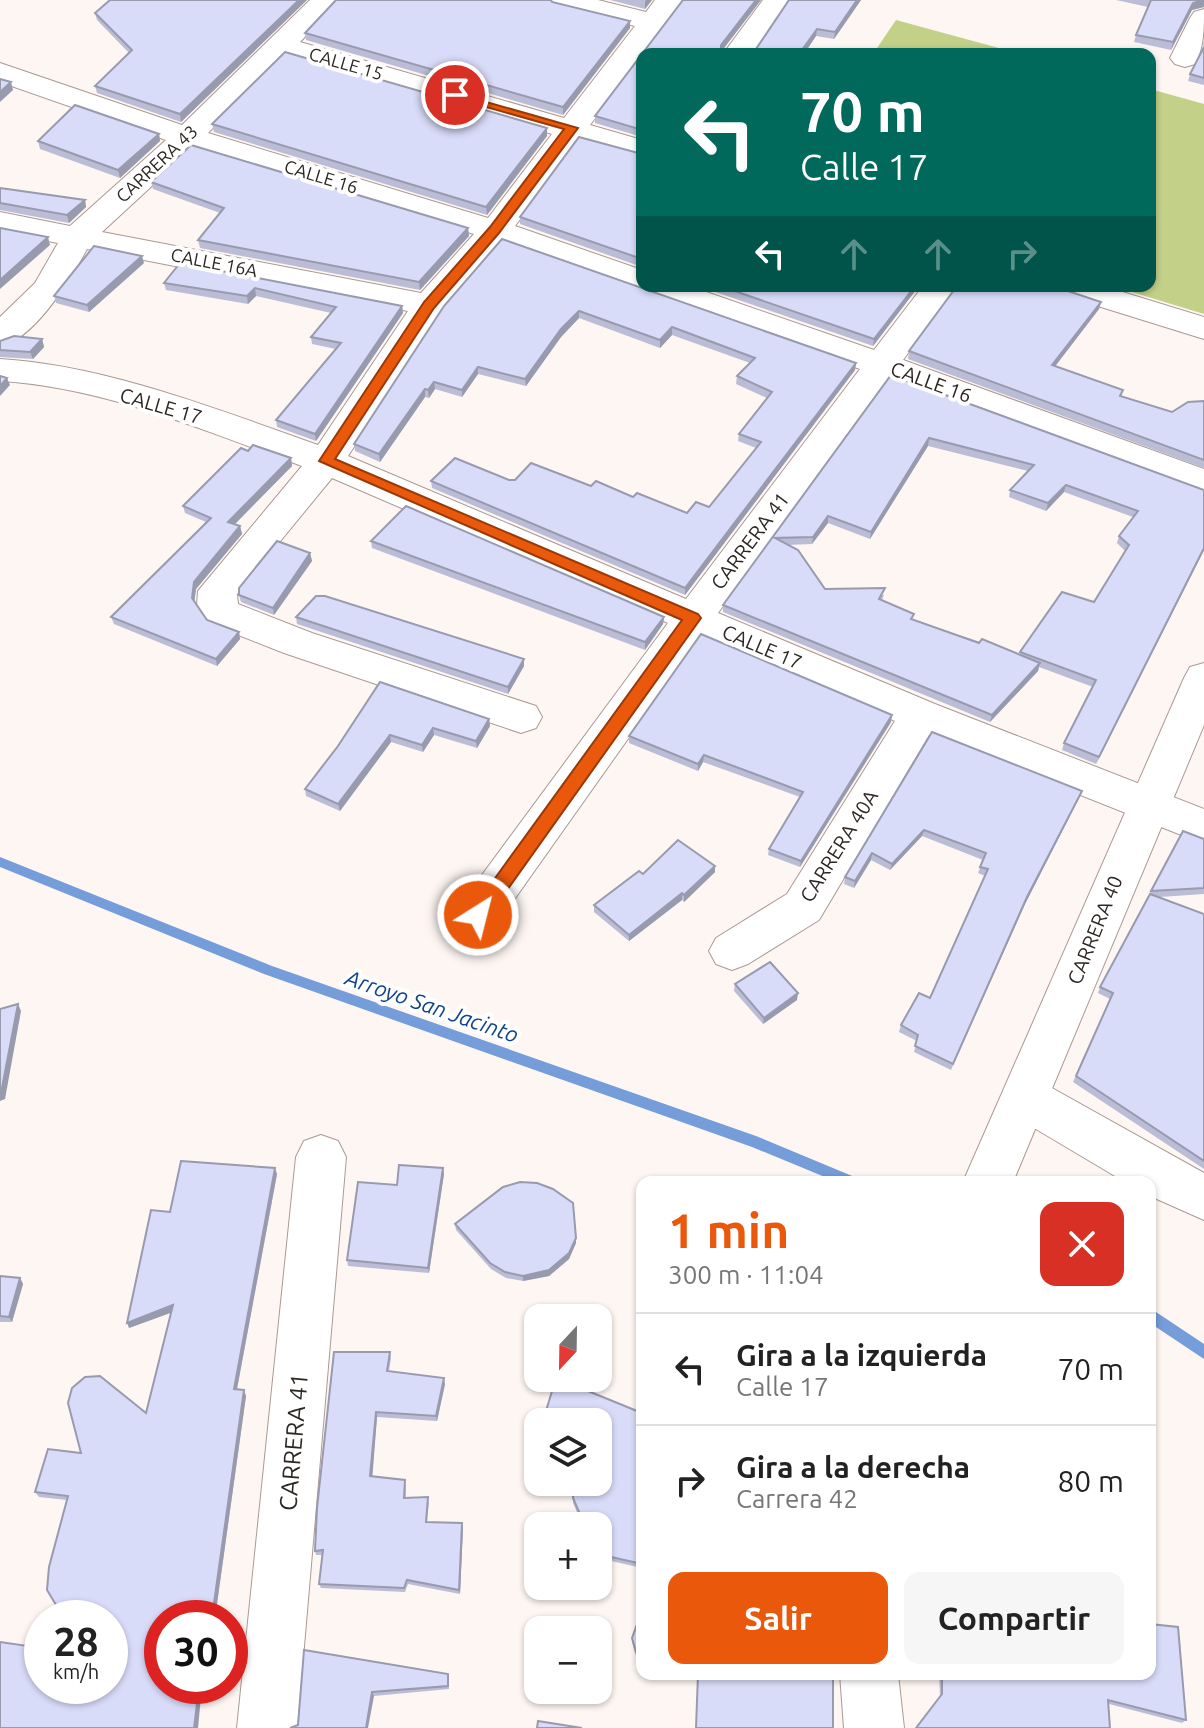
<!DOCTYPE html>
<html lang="es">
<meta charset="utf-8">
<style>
:root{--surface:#fff;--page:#f6f6f6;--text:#222;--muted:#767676;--line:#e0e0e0;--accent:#ea580c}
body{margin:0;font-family:Ubuntu,sans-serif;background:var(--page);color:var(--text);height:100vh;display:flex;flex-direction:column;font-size:30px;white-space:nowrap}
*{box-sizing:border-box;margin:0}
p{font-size:26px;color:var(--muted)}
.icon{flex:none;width:44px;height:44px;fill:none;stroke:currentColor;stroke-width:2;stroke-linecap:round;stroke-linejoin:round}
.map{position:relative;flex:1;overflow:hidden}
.details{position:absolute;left:636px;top:1176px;width:520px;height:504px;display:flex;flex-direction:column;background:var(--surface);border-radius:16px;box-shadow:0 2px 6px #0004}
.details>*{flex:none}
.hud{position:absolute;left:636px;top:48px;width:520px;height:244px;border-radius:16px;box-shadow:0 2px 6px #0004;background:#00695c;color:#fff;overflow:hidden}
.needle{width:52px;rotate:202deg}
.controls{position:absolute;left:524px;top:1304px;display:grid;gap:16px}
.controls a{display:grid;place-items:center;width:88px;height:88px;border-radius:16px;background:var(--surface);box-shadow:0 2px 6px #0004;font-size:40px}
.speed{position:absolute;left:24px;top:1600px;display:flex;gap:16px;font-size:40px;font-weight:700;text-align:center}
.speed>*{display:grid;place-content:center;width:104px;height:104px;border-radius:50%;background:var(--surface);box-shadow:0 2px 6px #0004;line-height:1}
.speed small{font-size:20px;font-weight:400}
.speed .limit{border:12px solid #d22;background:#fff;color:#111}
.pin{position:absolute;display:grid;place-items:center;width:68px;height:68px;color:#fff;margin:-34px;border:4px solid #fff;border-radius:50%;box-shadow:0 2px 8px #0007}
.me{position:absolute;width:88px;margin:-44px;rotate:36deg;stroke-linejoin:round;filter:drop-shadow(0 0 6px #0008)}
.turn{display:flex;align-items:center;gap:28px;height:168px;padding:0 32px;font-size:36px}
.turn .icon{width:104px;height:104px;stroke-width:2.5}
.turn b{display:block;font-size:56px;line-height:68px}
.lanes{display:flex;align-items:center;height:76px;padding:0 32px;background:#0003;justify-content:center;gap:40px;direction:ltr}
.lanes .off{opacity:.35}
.round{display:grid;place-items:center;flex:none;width:84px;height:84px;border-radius:16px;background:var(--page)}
.headline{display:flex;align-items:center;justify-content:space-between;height:136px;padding:0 32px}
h1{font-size:48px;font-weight:600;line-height:60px;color:var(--accent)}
.button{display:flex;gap:16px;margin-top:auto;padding:16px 32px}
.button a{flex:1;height:92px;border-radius:16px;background:var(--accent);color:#fff;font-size:32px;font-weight:600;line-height:92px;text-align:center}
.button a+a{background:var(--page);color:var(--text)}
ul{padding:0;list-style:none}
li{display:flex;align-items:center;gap:24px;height:112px;padding:0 32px;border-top:2px solid var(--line)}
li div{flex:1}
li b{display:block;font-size:30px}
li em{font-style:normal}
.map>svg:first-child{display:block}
.green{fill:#c3d088}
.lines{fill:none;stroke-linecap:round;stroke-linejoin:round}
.stream{fill:#749dda;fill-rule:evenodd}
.minor-casing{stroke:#ab9992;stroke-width:2}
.tertiary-casing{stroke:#ab9992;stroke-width:2}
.minor{fill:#fff;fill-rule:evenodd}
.tertiary{fill:#fff;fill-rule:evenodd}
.wall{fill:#bbbdd6;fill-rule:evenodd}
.shaded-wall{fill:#989aae}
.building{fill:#d9dcf9;stroke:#989aae;stroke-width:2}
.route{fill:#ea580c;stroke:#983908;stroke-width:2}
.labels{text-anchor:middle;stroke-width:8;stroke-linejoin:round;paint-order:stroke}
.far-street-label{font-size:18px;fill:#2d2623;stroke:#fff}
.street-label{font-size:20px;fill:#2d2623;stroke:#fff}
.water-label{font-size:22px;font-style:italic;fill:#0f448b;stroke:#fff}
.near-street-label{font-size:24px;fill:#2d2623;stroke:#fff}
</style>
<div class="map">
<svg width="1204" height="1728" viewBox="0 0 1204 1728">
<rect width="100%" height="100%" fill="#fef6f3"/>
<g class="green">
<path d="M896,20L1021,54H873Z"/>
<path d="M1150,89L1204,104V314L1112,286H1150Z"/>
</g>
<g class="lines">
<g class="stream">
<path d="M0,857L272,966L756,1136L857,1178L859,1182H837L752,1147L264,974L0,867Z"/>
<path d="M1150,1308L1204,1344V1359L1150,1323Z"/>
</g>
<g class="minor-casing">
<g id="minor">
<path d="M310,0H340L300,42L564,118L635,26L553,6L549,0H598L646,12L655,0H684L590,125L642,140V159L578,141L515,226L642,270V286H689L874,350L923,286H957L903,360L1204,469V495L889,379L718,613L935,704L1204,809V844L929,735L819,920L748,964L732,970L716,964L709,951L716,938L787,894L895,721L700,637L494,928L478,933L462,928L456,915L462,902L668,623L332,478L237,594L238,604L312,633L536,706L542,717L536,728L521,733L284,653L210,624L197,605L198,591L302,466C205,431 104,387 0,381V359C105,365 219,410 318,445L408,311L87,249C70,280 35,338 0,347V317L35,283L58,243L0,232V212L70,226L166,140L0,82V63L182,125ZM285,56L552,134L488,218L208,133ZM192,149L474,234L421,293L102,232ZM501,243L860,369L686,599L348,456L442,312Z"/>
<path d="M763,0H791L753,54H723Z"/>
<path d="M1204,9C1204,29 1204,47 1195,64L1185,67L1175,64L1170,58L1190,18L1194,12Z"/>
<path d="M1051,286H1103L1204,317V339L1056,293Z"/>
<path d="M1026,1077L1043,1083L1204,1173V1220L1150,1196V1182H1125L1009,1113L1002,1098L1009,1083Z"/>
<path d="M321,1135L338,1141L346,1157L297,1728H237L296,1157L304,1141Z"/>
</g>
</g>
<g class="tertiary-casing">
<g id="tertiary">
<path d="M1204,663V725L1013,1182H963L1184,678L1190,667Z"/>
<path d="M840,1674H898L904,1728H844Z"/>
</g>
</g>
<use href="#minor" class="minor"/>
<use href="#tertiary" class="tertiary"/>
</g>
<g class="wall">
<path d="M110,0H307L181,122L97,93L95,86L129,53L97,20L95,13Z"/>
<path d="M610,0H652L645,9Z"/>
<path d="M683,0H761L723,49H756L789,0H861L834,39L816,36L804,54H642V137L595,123V116Z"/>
<path d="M1116,0H1204V7L1192,10L1171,50L1134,42L1136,35L1148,7Z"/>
<path d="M552,2L630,21V28L563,115L306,40L305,33Z"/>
<path d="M1204,37V85L1188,81L1190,74L1203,48Z"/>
<path d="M212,124L547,128V136L487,215L214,132Z"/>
<path d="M159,134L160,141L120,178L40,149L38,141Z"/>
<path d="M642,154V267L520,224V217Z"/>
<path d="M151,182L468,228L469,236L420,290L200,248L198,240L220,213L153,189Z"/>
<path d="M0,188L85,200L86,207L69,223L0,210Z"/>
<path d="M502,239L856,363L855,370L685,595L432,488L431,481L509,480L591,486L687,513L709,507L756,448L738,441L739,434L767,398L736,384L737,376L750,363L672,335L660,348L579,318L561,337L526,386L478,374L462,397L435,389L429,398L425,397L380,462L355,451L354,444Z"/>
<path d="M144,263L89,312L56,303L54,296Z"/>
<path d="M180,263L402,306L403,313L316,441L277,427L276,420L336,349L312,344L311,337L331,313L256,296L248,304L166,290L164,283Z"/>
<path d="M698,286H919L873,346Z"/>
<path d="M1101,302L1099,309L1055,366L1123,390L1121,396L1172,412L1204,401V468L908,359L909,351Z"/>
<path d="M42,339L44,347L33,359L0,357V341Z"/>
<path d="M891,375L1204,490V550L1096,764L1062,750L1064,743L1093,687L1039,667L1038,671L990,722L723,612V605ZM928,446L1028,471L1010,490L1009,497L1046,511L1064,492L1133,517L1119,536L1117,543L1125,551L1094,602L1020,652V655L913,620L882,600L884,595L825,589L788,545L812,544L828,523L870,539Z"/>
<path d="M248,451L291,458L292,466L235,524L240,526L242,534L196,589L194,601L207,620L239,632L240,639L217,666L114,624L111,617L206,522L185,513L183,506Z"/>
<path d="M371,541L664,617L663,624L645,650L372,548Z"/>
<path d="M310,553L312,561L274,615L241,602L239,595Z"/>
<path d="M296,617L524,666L508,694L297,624Z"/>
<path d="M380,682L489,719L490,726L477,748L434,735L423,752L391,742L340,811L306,796L305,789L338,746Z"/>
<path d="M891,722L800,867L768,855L769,849L800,797L703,762L698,771L629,743V736Z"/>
<path d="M932,732L1079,798L1025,904L951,1070L914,1052L917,1041L899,1032L901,1025L930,998L985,876L978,873L983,860L922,836L890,870L871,860L854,888L844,884L845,877Z"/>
<path d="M1183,831L1204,839V894L1160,897L1204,914V1169L1073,1082L1110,999L1098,993L1100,987Z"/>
<path d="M715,866V872L684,902L682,900L629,941L594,912V905L643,874Z"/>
<path d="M735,984L797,1000L763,1024L734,991Z"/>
<path d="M443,1168L444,1174L429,1273L348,1266L347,1260L397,1185Z"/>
<path d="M277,1174L237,1389L246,1396L215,1618H162L110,1686L67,1500L39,1497L35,1492L81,1453L146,1413L171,1312L129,1328L170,1212Z"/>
<path d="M455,1224L576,1243L569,1259L549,1276L523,1281L506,1278L491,1269L456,1230Z"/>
<path d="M0,1276L20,1278L23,1284L12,1322H0Z"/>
<path d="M390,1352L391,1358L389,1371L445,1384L437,1421L377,1417L372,1476L406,1485V1498L429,1502L427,1522L463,1528L460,1594L408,1584L405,1592L321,1588L319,1584L322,1555H316L315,1551Z"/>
<path d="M546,1411L642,1413V1568L598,1558V1526H583L573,1503L574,1482L598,1422H560L547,1416Z"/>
<path d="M538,1526V1561H532L531,1557Z"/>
<path d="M642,1616V1663L636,1656L632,1642V1638Z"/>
<path d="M304,1650L448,1674L449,1689L374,1696L298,1725Z"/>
<path d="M939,1674H1150L1186,1720L1182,1723L1109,1704L940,1697Z"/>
</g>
<g class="shaded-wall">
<path d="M299,0H307L181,122L180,114Z"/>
<path d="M646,0H652L645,9V2Z"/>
<path d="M756,0H761L721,52V45Z"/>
<path d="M857,0H861L834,39L835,32Z"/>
<path d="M1204,0V7L1192,10L1171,50L1173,42L1193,3Z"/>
<path d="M630,21V28L563,115V107Z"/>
<path d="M817,29L816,36L804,54H799Z"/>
<path d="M11,82L13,90L0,102V92Z"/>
<path d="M547,128V136L487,215L486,207Z"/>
<path d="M159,134L160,141L120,178L118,170Z"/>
<path d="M85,200L86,207L69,223L67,215Z"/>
<path d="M468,228L469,236L420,290L419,282Z"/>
<path d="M48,237L50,245L0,289V280Z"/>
<path d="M142,256L144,263L89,312L87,305Z"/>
<path d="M915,286H919L873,346L874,339Z"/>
<path d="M255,288L256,296L248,304L247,296Z"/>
<path d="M1101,302L1099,309L1050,373L1052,365Z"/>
<path d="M402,306L403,313L316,441L315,434Z"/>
<path d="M579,311V318L561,337L526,386L525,379L561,329Z"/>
<path d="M672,327V335L660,348V340Z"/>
<path d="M42,339L44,347L33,359L30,352Z"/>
<path d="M856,363L855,370L685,595V588Z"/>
<path d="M478,367V374L462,397V390Z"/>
<path d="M7,378L10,385L0,396V386Z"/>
<path d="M434,382L435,389L429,398L428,390Z"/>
<path d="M425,389V397L380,462L379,454Z"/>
<path d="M929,438L928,446L870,539L871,532Z"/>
<path d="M291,458L292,466L230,529L228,522Z"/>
<path d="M1066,485L1064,492L1046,511L1048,503Z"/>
<path d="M828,516V523L812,544L813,537Z"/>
<path d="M240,526L242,534L196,589L194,605L192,598L194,582Z"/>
<path d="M1204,548V550L1096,764L1099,757Z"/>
<path d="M310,553L312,561L274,615L273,608Z"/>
<path d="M664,617L663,624L645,650V642Z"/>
<path d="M239,632L240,639L217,666L216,659Z"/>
<path d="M524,659V666L508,694V687Z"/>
<path d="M1040,663L1038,671L990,722L992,715Z"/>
<path d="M892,715L891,722L800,867L801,861Z"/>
<path d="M489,719L490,726L477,748L476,741Z"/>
<path d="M433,728L434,735L423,752L422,745Z"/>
<path d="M390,735L391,742L340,811L338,804Z"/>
<path d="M704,755L703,762L698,771V764Z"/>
<path d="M1082,791L1079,798L1025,904L951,1070L1027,897Z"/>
<path d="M924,830L922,836L890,870L892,864Z"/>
<path d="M872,853L871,860L854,888L855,881Z"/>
<path d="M715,866V872L684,902V895Z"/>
<path d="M682,893V900L629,941V935Z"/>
<path d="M798,993L797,1000L763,1024L764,1018Z"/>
<path d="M18,1004L21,1011L5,1099L0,1101V1094Z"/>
<path d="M275,1168L277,1174L236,1394L234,1389Z"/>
<path d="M443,1168L444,1174L429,1273L428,1268Z"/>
<path d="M576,1238V1243L569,1259L549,1276L523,1281V1276Z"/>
<path d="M20,1278L23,1284L12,1322L9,1317Z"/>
<path d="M173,1305L176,1311L129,1328L127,1323Z"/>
<path d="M444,1378L445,1384L437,1421L436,1416Z"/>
<path d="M244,1390L246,1396L215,1618H212Z"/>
<path d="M376,1412L377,1417L372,1481L370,1476Z"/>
<path d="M462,1523L463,1528L460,1594L459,1590Z"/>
<path d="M199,1686H202L198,1728H194Z"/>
<path d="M372,1692L374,1696L368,1728H366Z"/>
</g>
<g class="building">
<path d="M110,0H299L180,114L95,86L132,50L95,13Z"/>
<path d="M336,0H551L552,2L630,21L563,107L305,33Z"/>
<path d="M683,0H756L721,45V49H756L789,0H857L835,32L817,29L799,54H642V130L595,116Z"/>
<path d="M1151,0H1204L1193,3L1173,42L1136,35Z"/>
<path d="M1204,47V78L1190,74Z"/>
<path d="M285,52L547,128L486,207L212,124Z"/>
<path d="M0,79L11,82L0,92Z"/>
<path d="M75,105L159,134L118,170L38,141Z"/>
<path d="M579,137L642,154V259L520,217Z"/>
<path d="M191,145L468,228L419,282L198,240L224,208L151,182Z"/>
<path d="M0,188L85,200L67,215L0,203Z"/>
<path d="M0,228L48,237L0,280Z"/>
<path d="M502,239L856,363L685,588L431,481L455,458L509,480H515L531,463L591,486L596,481L633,497L637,493L687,513L696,502L709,507L761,442L739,434L772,392L737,376L755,358L672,327L660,340L579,311L561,329L525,379L478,367L462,390L434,382L428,390L425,389L379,454L354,444L444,306Z"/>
<path d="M94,246L142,256L87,305L54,296Z"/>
<path d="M180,263L402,306L315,434L276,420L341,343L311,337L336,307L255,288L247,296L164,283Z"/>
<path d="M720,286H915L874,339Z"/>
<path d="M957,286H1053L1101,302L1052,365L1123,390L1120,396L1172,412L1188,402L1204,401V460L909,351Z"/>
<path d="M14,336L42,339L30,352L0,350V341Z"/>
<path d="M891,375L1204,490V548L1099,757L1064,743L1096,680L1020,652L1062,592L1094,602L1129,545L1119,536L1138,511L1066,485L1048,503L1010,490L1034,465L929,438L871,532L828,516L813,537L775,538L798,550L825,589L885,588L879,599L914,614L911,619L979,643L982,639L1040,663L992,715L723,605Z"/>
<path d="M0,376L7,378L0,386Z"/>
<path d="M253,445L291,458L228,522L240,526L194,582L192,598L207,620L239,632L216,659L111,617L211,518L183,506L241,448L248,451Z"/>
<path d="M406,506L664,617L645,642L371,541Z"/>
<path d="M277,541L310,553L273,608L239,595V588Z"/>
<path d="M316,596H325L524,659L508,687L296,617Z"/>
<path d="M701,634L892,715L801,861L769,849L803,792L704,755L698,764L629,736Z"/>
<path d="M380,682L489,719L476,741L433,728L422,745L390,735L338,804L305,789L338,746Z"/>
<path d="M932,732L1082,791L1027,897L953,1064L915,1046L918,1035L901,1025L919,993L930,998L988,869L980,867L986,853L924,830L892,864L872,853L855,881L845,877Z"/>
<path d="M1183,831L1204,839V888L1151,891Z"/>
<path d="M678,840L715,866L684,895L682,893L629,935L594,905L639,871L643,874Z"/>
<path d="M1150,894L1204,914V1161L1076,1076L1113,993L1100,987Z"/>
<path d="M770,962L798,993L764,1018L735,984Z"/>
<path d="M18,1004L1,1093L0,1094V1009Z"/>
<path d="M181,1161L275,1168L234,1389L244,1390L212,1617L162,1618V1686H199L194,1728H0V1642L42,1648V1686H110V1618H64L47,1590L49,1567L68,1496L35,1492L48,1449L81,1453L68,1403L72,1388L85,1377L100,1376L146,1413L173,1305L127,1323L151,1210L170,1212Z"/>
<path d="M399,1165L443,1168L428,1268L347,1260L358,1182L397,1185Z"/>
<path d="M520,1182L537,1183L553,1189L573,1203L576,1238L569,1253L549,1270L523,1276L505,1272L490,1263L455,1224L503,1187Z"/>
<path d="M0,1276L20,1278L9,1317L0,1316Z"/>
<path d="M334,1352H390L387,1371L444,1378L436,1416L376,1412L370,1476L405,1480L404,1498L428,1497L426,1522L462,1523L459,1590L407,1580L404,1588L319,1584L323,1550L315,1551L317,1508Z"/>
<path d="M556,1378L642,1413V1564L598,1554V1526H585L573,1498L574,1482H598V1422H572L546,1411Z"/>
<path d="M533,1519L580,1522V1526H538V1557H531Z"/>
<path d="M642,1616V1659L636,1652L632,1638L639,1619Z"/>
<path d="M1150,1624L1178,1627L1186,1720L1108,1700L1110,1728H916L942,1694V1674H1150Z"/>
<path d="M304,1650L448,1674V1686L372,1692L366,1728H290L298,1725Z"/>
<path d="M698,1674H833V1728H696Z"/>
<path d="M538,1721L582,1728H537Z"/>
</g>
<path class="route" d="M451,92L578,128L499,233L434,308L335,459L698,614L701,618L485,921H472L469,915L472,910L682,620L319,461L424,302L490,227L564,129L451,97Z"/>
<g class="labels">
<g class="far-street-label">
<text transform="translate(346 64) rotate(16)" y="6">CALLE 15</text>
<text transform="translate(157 164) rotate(-43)" y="6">CARRERA 43</text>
<text transform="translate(321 177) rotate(17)" y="6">CALLE 16</text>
<text transform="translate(214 263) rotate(11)" y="6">CALLE 16A</text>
</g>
<g class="street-label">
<text transform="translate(931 382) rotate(20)" y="7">CALLE 16</text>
<text transform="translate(161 406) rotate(16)" y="7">CALLE 17</text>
<text transform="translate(750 541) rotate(-53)" y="7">CARRERA 41</text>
<text transform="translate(762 647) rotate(23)" y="7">CALLE 17</text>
<text transform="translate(839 846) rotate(-58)" y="7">CARRERA 40A</text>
<text transform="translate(1095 930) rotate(-68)" y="7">CARRERA 40</text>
</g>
<g class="water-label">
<text transform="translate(432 1006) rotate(19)" y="8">Arroyo San Jacinto</text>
</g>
<g class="near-street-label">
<text transform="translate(294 1442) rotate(-85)" y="8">CARRERA 41</text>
</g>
</g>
</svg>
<div class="controls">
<a><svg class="needle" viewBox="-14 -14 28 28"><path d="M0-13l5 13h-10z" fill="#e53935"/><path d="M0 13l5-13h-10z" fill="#767676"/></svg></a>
<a><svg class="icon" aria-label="layers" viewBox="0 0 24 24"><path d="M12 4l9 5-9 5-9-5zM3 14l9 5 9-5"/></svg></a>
<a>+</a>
<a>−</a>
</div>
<div class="speed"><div>28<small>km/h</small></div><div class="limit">30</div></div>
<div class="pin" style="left:455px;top:95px;background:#d93025"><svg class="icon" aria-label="arrive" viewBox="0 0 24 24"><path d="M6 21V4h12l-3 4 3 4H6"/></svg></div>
<svg class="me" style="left:478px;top:915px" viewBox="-20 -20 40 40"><circle r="17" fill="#ea580c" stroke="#fff" stroke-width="3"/><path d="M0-11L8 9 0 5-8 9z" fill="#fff"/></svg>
<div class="hud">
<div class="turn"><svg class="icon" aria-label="left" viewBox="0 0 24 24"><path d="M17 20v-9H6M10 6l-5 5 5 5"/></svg><div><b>70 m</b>Calle 17</div></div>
<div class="lanes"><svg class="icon" aria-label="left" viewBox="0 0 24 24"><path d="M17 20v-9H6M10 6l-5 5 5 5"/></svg><svg class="icon off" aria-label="ahead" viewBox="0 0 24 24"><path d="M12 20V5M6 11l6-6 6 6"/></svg><svg class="icon off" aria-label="ahead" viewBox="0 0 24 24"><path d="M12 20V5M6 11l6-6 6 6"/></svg><svg class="icon off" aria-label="right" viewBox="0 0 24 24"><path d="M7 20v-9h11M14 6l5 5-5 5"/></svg></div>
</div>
<section class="details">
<div class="headline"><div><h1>1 min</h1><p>300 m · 11:04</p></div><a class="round" style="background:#d93025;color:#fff"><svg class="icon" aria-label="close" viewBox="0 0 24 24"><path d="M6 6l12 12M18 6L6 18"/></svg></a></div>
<ul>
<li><svg class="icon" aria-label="left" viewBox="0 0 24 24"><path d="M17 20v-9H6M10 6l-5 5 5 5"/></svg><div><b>Gira a la izquierda</b><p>Calle 17</p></div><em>70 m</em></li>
<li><svg class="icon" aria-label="right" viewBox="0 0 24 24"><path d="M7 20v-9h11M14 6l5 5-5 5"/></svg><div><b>Gira a la derecha</b><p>Carrera 42</p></div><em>80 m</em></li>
</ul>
<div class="button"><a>Salir</a><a>Compartir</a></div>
</section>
</div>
